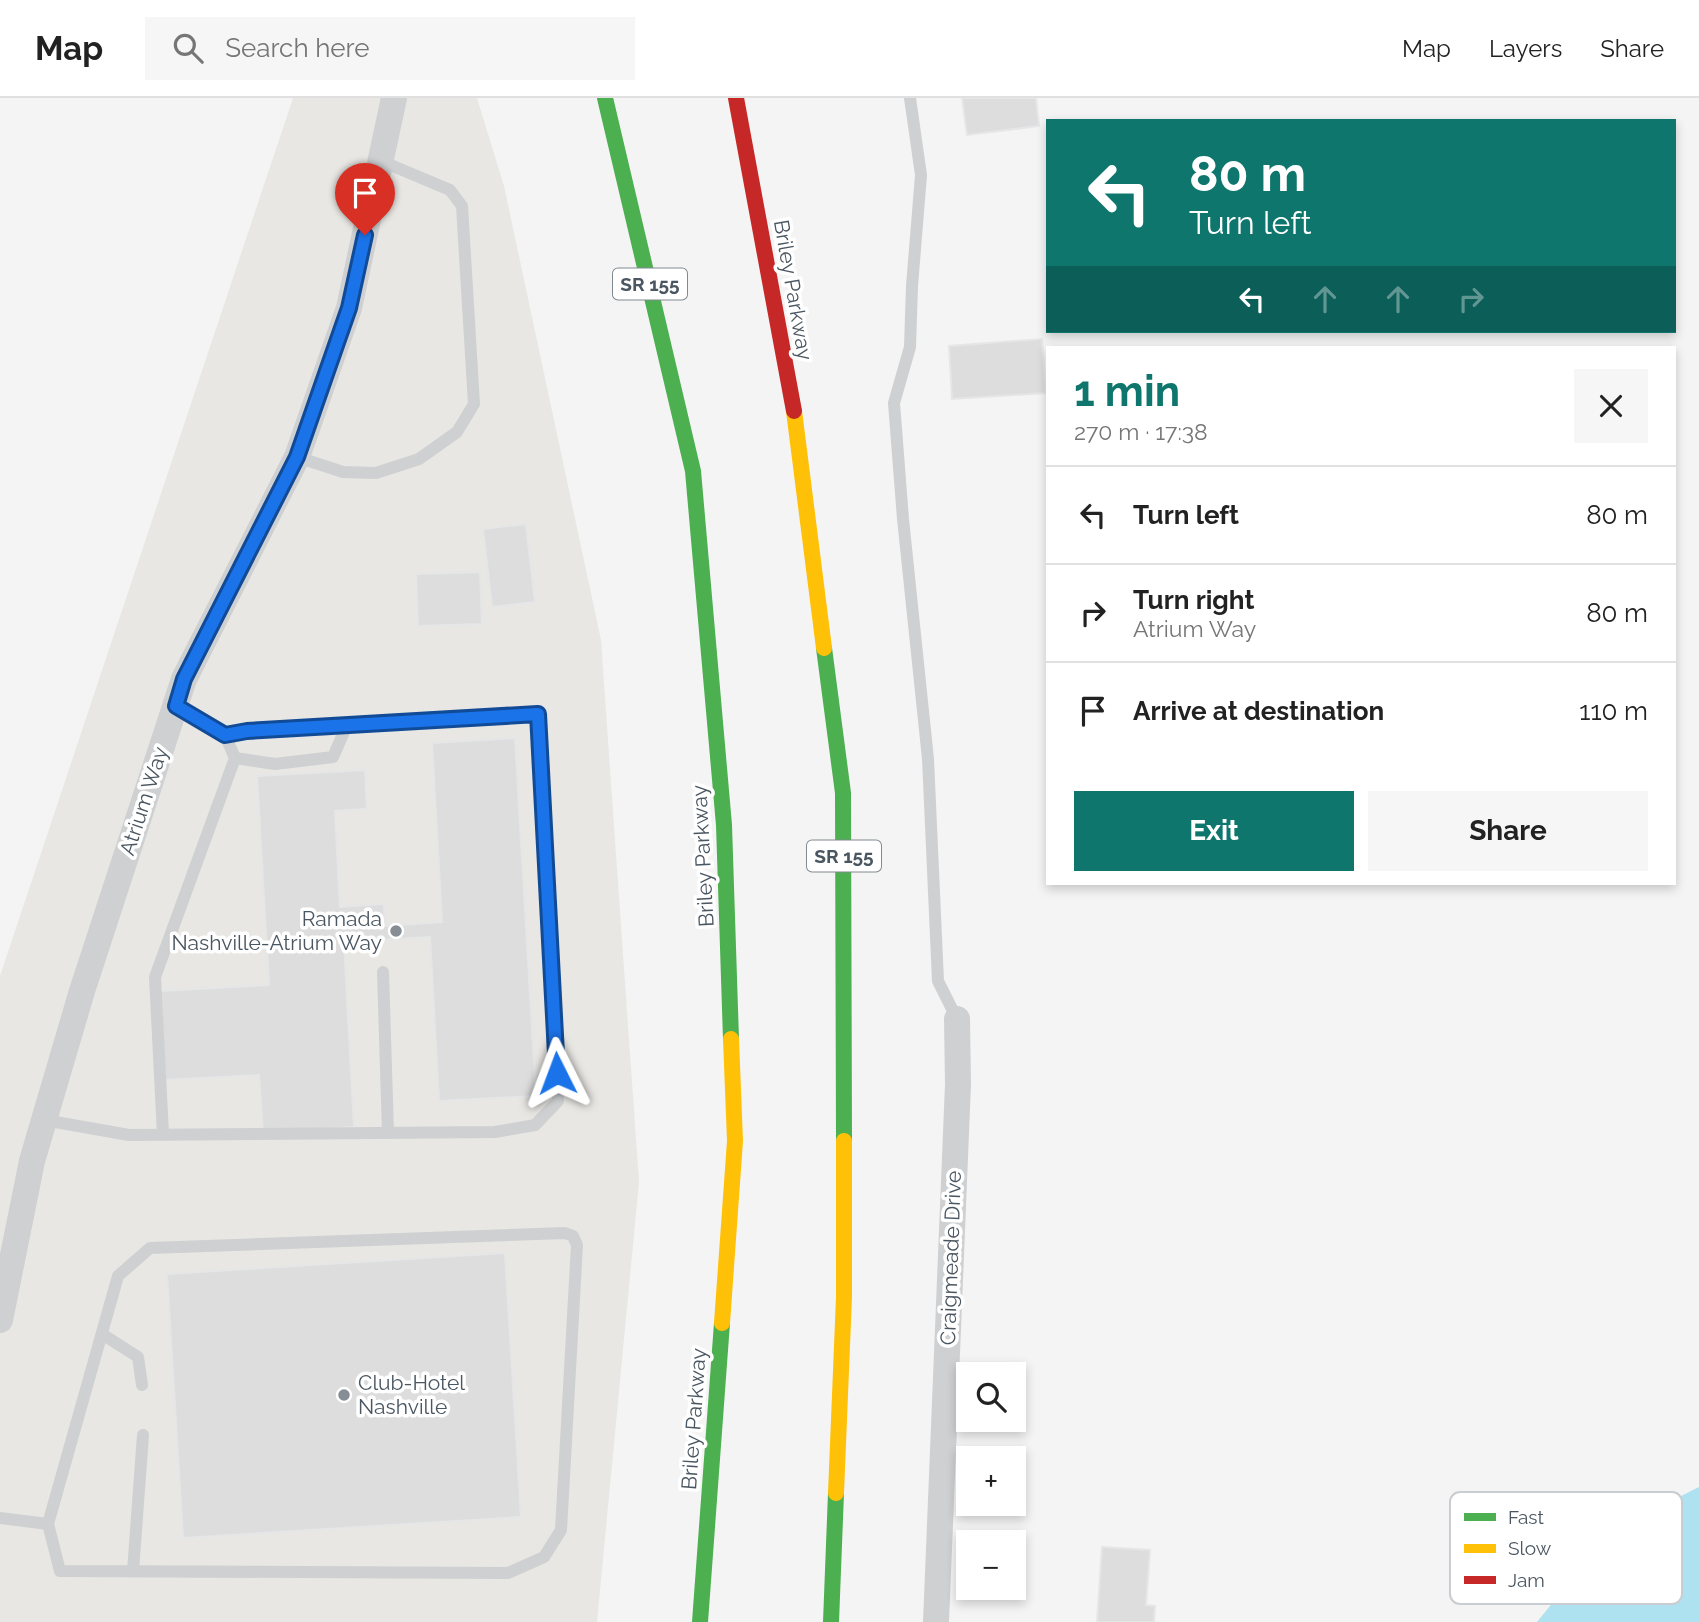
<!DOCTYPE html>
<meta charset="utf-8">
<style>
:root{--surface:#fff;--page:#f6f6f6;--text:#222;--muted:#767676;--line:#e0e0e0;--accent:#0f766e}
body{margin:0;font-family:Raleway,sans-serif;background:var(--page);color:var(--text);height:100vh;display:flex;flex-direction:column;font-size:26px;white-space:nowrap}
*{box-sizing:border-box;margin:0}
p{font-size:23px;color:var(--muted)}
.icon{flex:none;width:38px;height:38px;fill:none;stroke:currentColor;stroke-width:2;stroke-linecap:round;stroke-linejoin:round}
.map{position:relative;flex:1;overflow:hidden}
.drawer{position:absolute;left:1046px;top:248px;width:630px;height:539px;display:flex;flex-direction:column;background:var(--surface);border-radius:0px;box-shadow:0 4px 10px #0003}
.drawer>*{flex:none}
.guide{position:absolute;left:1046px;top:21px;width:630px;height:214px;border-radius:0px;box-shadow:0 4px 10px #0003;background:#0f766e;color:#fff;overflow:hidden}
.buttons{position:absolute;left:956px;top:1264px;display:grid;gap:14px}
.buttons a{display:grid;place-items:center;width:70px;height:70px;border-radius:0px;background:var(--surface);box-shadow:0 4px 10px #0003;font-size:35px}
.pin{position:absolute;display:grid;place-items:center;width:60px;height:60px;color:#fff;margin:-72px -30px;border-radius:50% 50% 50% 0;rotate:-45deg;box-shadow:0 0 7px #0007}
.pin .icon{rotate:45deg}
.me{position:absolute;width:77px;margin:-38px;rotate:357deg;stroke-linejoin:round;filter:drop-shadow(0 0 5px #0008)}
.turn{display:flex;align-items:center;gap:24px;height:147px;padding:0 28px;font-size:32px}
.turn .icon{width:91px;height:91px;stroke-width:2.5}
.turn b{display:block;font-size:49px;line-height:60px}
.lanes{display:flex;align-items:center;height:66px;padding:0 28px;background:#0003;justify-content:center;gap:35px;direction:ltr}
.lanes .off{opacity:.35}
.round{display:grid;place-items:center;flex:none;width:74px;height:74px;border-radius:0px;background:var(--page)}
.summary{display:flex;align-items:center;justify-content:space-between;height:119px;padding:0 28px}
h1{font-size:42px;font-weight:700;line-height:52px;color:var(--accent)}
.primary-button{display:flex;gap:14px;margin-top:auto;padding:14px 28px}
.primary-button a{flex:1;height:80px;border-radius:0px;background:var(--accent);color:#fff;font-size:28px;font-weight:700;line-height:80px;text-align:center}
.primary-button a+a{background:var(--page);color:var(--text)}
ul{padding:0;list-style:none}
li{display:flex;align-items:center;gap:21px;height:98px;padding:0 28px;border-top:2px solid var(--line)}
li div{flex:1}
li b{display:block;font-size:26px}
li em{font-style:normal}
header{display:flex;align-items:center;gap:42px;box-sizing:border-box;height:98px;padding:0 35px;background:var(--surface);border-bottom:2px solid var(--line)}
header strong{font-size:33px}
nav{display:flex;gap:38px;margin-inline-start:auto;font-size:24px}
.search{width:490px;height:63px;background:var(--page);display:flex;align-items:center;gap:18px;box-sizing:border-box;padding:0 24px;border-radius:0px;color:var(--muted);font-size:26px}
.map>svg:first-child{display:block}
.commercial{fill:#e8e7e3}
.water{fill:#aee2f0}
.building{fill:#ddddde;stroke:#e5e6e7;stroke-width:2}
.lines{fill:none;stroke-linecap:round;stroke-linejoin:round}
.lane{stroke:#ced0d2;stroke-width:12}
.street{stroke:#ced0d2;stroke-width:26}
.fast{stroke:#4caf50;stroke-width:16}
.slow{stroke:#ffc107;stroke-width:16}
.jam{stroke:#c62828;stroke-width:16}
.route-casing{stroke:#114b97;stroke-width:18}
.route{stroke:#1a73e8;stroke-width:12}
.poi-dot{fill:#868d94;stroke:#fff;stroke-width:2.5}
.labels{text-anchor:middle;stroke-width:7;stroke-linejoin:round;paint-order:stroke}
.shield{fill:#fff;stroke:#808990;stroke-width:2}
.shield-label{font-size:19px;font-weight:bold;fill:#4a5661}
.street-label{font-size:21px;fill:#4a5661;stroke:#fff}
.poi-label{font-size:21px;fill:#4a5661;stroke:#fff;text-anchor:end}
.key{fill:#fff;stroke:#c9ccd0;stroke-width:2}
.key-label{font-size:19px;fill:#4a5661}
</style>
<header>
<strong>Map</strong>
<div class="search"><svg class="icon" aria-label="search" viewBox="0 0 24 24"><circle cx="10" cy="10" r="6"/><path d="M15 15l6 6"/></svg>Search here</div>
<nav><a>Map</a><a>Layers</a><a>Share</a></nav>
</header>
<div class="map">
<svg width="1699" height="1524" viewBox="0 0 1699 1524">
<rect width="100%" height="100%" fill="#f4f4f4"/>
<path class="commercial" d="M293,0H477L504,88L601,542L639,1084L597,1524H0V878Z"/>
<path class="water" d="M1699,1389V1524H1537L1611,1433Z"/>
<g class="building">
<path d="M962,0H1036L1039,28L967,37Z"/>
<path d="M1042,241L1046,295L952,301L949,248Z"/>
<path d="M526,426L535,504L492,509L483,431Z"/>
<path d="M480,474L482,526L418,528L416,476Z"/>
<path d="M515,640L536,998L439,1003L430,839L344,844L354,1029L263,1035L259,977L165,982L160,893L269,887L257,678L365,672L367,711L335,713L340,809L384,806L385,828L442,824L432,645Z"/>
<path d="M505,1155L521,1419L183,1440L167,1176Z"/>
<path d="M1102,1449L1150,1452L1146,1507L1155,1508L1154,1524H1097Z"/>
</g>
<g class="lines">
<g class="lane">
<path d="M910,0L921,77L912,188L910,249L894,305L903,421L928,661L938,883L957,921"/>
<path d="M297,359L343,374L376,375L419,361L457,334L474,306L462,108L450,92L381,63"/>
<path d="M235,660L275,666L333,659L347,627"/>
<path d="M383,874L388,1035"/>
<path d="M44,1022L129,1037L495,1034L535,1027L558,1003L538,616L247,633L225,637L175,608"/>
<path d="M163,1036L155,879L235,660L225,637"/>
<path d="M565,1135L573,1138L577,1147L561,1432L544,1459L508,1475L60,1473L48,1426L118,1178L150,1150Z"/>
<path d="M102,1236L138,1259L142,1287"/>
<path d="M0,1420L48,1426"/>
<path d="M133,1473L143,1337"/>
</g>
<g class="street">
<path d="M0,1222L32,1063L82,893L184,581L297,359L349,210L394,0"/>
<path d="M936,1524L958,986L957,921"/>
</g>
<g class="fast">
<path d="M605,0L693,373L724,727L731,941"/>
<path d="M824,550L843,695L844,1043"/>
<path d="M700,1524L722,1225"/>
<path d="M831,1524L836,1395"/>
</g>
<g class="slow">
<path d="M794,313L824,550"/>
<path d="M722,1225L735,1043L731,941"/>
<path d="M836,1395L844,1199V1043"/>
</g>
<path class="jam" d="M736,0L794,313"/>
</g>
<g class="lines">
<g class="route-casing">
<path id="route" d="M365,137L349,210L297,359L184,581L176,608L225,637L247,633L538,616L557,975"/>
</g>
<use href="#route" class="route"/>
</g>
<g class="poi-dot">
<circle cx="396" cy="833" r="7"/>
<circle cx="344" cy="1297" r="7"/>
</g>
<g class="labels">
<g class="shield">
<rect x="613" y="170.5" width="74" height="31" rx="5"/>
<rect x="807" y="742.5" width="74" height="31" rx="5"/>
</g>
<g class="shield-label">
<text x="650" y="193">SR 155</text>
<text x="844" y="765">SR 155</text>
</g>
<g class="street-label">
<text transform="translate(793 192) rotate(80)" y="7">Briley Parkway</text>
<text transform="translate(144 703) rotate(-72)" y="7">Atrium Way</text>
<text transform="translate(703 758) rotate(-93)" y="7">Briley Parkway</text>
<text transform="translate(951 1160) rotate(-88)" y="7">Craigmeade Drive</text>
<text transform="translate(694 1321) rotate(-86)" y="7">Briley Parkway</text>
</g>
<g class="poi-label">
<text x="382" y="828">Ramada<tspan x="382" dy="24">Nashville-Atrium Way</tspan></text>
<text x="358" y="1292" text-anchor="start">Club-Hotel<tspan x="358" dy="24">Nashville</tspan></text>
</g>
</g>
<rect x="1450" y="1394" width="232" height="112" rx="10" class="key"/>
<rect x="1464" y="1415" width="32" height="8" fill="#4caf50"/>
<rect x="1464" y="1446" width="32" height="9" fill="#ffc107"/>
<rect x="1464" y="1478" width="32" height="8" fill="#c62828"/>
<g class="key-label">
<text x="1508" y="1426">Fast</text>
<text x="1508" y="1457">Slow</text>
<text x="1508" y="1489">Jam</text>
</g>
</svg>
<div class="buttons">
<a><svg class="icon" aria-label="search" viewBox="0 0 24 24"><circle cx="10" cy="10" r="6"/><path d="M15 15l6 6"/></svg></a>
<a>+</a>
<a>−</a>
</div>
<div class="pin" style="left:365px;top:137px;background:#d93025"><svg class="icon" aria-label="arrive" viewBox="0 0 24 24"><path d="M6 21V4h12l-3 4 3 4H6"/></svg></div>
<svg class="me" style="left:557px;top:975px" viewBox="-20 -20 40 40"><path d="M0-17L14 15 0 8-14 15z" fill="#1a73e8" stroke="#fff" stroke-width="4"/></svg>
<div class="guide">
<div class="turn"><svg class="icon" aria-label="left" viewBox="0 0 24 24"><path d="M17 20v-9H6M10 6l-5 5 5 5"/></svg><div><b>80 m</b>Turn left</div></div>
<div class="lanes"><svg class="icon" aria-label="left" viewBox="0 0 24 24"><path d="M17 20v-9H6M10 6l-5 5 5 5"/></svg><svg class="icon off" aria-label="ahead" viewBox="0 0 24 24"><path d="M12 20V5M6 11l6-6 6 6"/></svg><svg class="icon off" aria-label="ahead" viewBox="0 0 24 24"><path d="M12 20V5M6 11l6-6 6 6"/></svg><svg class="icon off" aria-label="right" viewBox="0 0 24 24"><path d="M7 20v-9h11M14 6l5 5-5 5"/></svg></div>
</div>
<section class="drawer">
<div class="summary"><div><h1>1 min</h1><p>270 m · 17:38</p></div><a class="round"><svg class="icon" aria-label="close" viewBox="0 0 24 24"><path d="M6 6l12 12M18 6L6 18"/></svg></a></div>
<ul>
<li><svg class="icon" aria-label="left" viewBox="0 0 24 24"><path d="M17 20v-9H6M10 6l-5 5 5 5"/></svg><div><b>Turn left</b></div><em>80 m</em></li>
<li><svg class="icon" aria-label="right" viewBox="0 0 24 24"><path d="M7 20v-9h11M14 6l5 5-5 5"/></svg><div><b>Turn right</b><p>Atrium Way</p></div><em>80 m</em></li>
<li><svg class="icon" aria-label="arrive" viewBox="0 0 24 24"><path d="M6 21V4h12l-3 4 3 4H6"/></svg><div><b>Arrive at destination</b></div><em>110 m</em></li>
</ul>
<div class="primary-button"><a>Exit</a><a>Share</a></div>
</section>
</div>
